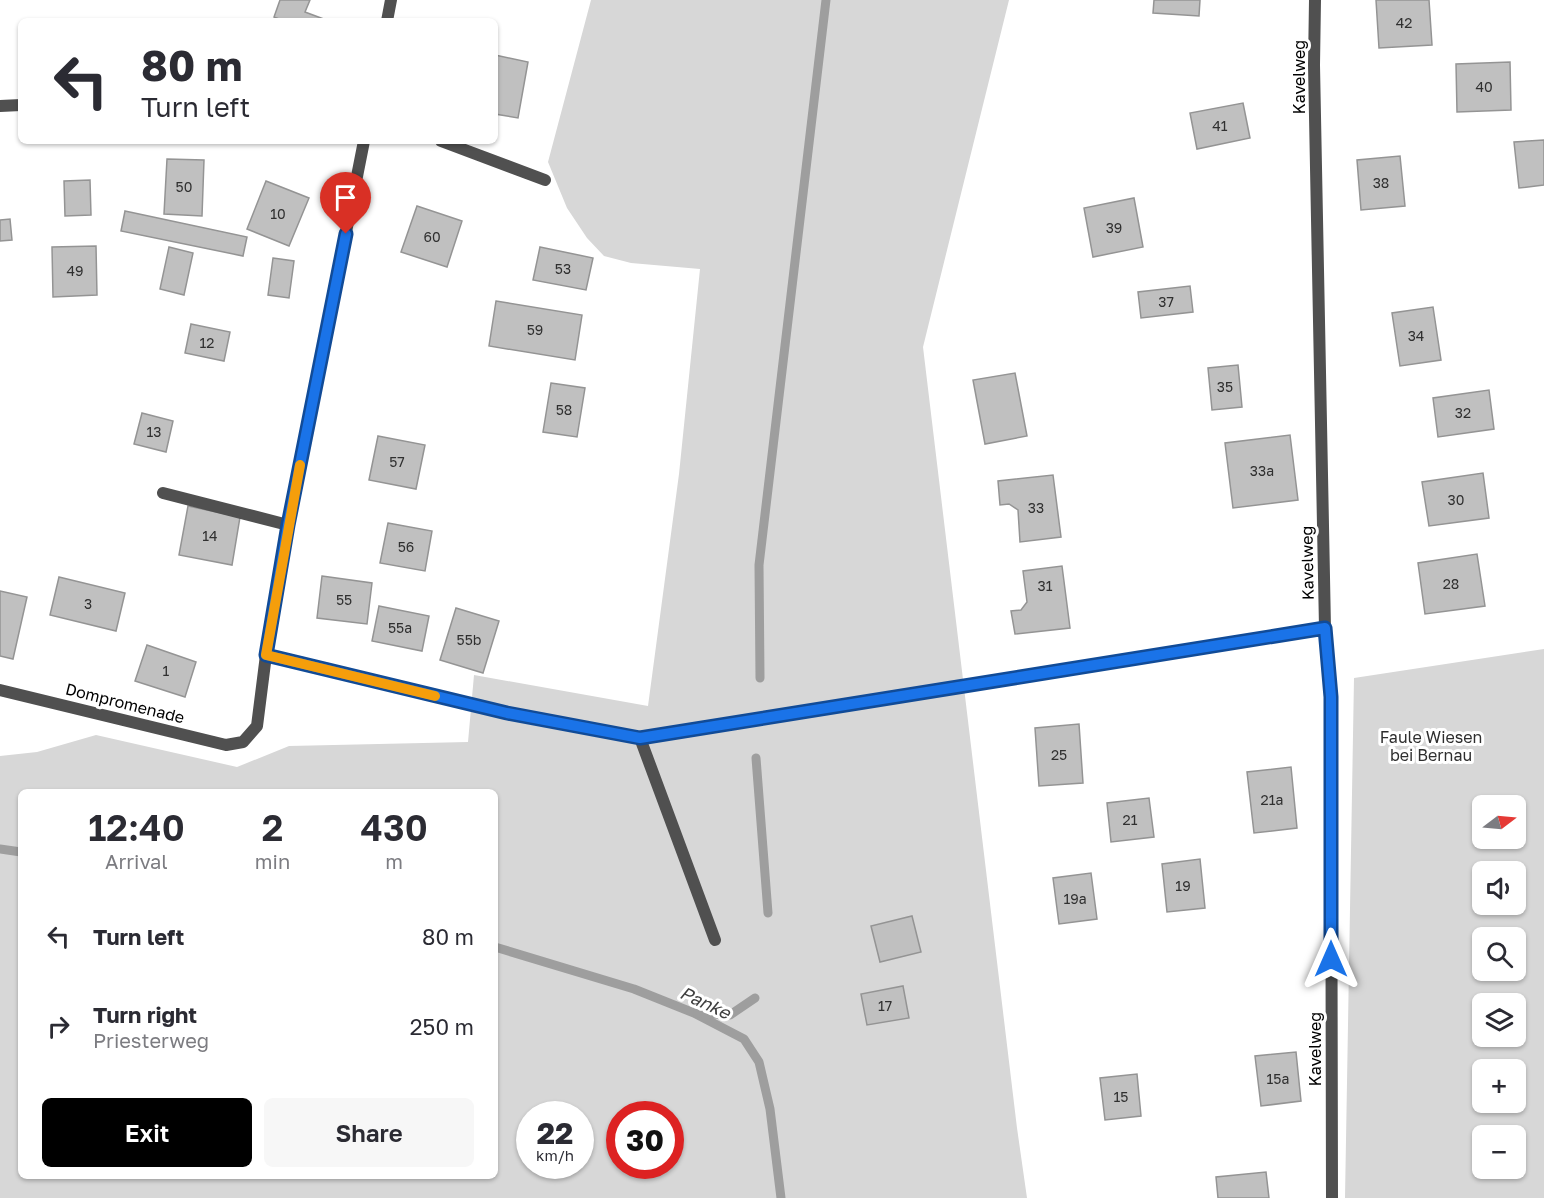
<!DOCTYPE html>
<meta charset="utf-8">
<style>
:root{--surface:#fff;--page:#f7f7f7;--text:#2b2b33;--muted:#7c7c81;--accent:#000}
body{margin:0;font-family:"Golos Text",sans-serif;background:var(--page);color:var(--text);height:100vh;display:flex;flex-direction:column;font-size:22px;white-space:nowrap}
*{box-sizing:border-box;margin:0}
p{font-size:20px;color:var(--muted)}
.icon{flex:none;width:33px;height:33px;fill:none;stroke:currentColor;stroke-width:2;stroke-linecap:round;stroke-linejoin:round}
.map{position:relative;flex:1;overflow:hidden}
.panel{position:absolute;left:18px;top:789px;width:480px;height:390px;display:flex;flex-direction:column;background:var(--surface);border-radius:9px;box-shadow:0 2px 4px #0004}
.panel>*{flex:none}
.banner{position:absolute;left:18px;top:18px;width:480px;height:126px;border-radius:9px;box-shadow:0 2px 4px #0004;background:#fff;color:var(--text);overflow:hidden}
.needle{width:39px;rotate:74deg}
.buttons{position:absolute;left:1472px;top:795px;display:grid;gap:12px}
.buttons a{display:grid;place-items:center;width:54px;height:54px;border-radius:9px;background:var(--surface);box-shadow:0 2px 4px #0004;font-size:30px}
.speed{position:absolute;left:516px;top:1101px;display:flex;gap:12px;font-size:30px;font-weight:700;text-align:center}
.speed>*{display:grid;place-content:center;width:78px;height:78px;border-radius:50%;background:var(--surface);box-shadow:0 2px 4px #0004;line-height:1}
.speed small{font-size:15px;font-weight:400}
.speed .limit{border:9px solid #d22;background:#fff;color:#111}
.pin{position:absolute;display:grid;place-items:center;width:51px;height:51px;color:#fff;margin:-62px -26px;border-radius:50% 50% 50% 0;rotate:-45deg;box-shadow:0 0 6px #0007}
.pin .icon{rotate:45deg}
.me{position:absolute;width:66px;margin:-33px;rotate:0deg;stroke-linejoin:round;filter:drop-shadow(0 0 4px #0008)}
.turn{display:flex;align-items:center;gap:21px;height:126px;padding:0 24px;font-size:27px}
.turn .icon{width:78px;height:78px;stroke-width:2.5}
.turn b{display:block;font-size:42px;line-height:51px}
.eta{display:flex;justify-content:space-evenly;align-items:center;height:102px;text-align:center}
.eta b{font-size:36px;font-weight:600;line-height:42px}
.action{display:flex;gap:12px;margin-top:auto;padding:12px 24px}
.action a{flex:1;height:69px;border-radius:9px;background:var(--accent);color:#fff;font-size:24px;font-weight:600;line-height:69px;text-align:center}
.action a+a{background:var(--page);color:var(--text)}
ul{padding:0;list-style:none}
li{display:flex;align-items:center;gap:18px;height:90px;padding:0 24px}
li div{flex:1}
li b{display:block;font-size:22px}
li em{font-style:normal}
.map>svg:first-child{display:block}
.green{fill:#d7d7d7;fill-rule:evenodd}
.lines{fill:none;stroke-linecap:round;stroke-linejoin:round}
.stream{stroke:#9e9e9e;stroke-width:9}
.building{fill:#c0c0c0;stroke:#949494;stroke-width:1.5}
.lane{stroke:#505050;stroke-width:12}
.street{stroke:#505050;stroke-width:12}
.route-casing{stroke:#114b97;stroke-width:15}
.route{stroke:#1a73e8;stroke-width:10}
.slow{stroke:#f59e0b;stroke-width:10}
.labels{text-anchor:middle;stroke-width:6;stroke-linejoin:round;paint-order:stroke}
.number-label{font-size:14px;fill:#303030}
.street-label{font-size:16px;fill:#000;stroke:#fff}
.park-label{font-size:16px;fill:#2e2e2e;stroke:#fff}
.water-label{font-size:18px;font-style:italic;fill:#3f3f3f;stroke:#fff}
</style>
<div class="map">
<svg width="1544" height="1198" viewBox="0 0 1544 1198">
<rect width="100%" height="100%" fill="#fff"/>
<g class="green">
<path d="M591,0H1009L923,347L1017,1128L1027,1198H0V756L37,752L96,735L237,767L289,746L468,742L474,675L648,706L679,474L700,269L631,263L604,256L587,238L567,208L548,162ZM21,792H495V1176H21ZM530,1114H580V1166H530ZM620,1114H670V1166H620Z"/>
<path d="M1544,649V1198H1345L1354,678ZM1482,806H1515V838H1482ZM1482,872H1515V904H1482ZM1482,938H1515V970H1482ZM1482,1004H1515V1036H1482ZM1482,1070H1515V1102H1482ZM1482,1136H1515V1168H1482Z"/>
</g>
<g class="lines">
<g class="stream">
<path d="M760,678L759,565L826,0"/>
<path d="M756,758L768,913"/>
<path d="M0,849L21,852"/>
<path d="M495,947L634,989L694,1013L744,1039L759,1062L770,1109L781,1198"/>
<path d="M697,1013L730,1015L755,998"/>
</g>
</g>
<g class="building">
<path d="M280,0H310L305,12L329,21H284L274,17Z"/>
<path d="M1154,0H1200L1199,16L1153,13Z"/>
<path d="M1376,0H1429L1432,45L1379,48Z"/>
<path d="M495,55L528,62L518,118L495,114Z"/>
<path d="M1510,62L1511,110L1457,112L1456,64Z"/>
<path d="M1243,103L1250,138L1197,149L1190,113Z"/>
<path d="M1544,140V185L1519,188L1514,142Z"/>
<path d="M1400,156L1405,206L1361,210L1357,160Z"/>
<path d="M167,159L204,160L202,216L164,214Z"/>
<path d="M90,180L91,215L65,216L64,181Z"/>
<path d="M266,181L309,198L289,246L247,229Z"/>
<path d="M1134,198L1143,247L1093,257L1084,208Z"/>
<path d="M417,206L462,221L447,267L401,252Z"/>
<path d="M125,211L247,237L243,256L121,231Z"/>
<path d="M10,219L12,240L0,241V220Z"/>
<path d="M96,246L97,295L53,297L52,247Z"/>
<path d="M169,247L193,253L184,295L160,289Z"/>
<path d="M540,247L593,258L586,290L533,280Z"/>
<path d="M273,258L294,261L289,298L268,295Z"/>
<path d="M1190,286L1193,312L1141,318L1138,292Z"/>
<path d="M496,301L582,315L575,360L489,346Z"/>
<path d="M1433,307L1441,360L1400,366L1392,313Z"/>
<path d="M191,324L230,332L224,361L185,353Z"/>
<path d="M1238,365L1242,407L1212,410L1208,368Z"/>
<path d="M1015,373L1027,436L985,444L973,380Z"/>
<path d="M551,383L585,388L577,437L543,432Z"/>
<path d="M1489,390L1494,429L1438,437L1433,398Z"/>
<path d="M142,413L173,421L166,452L134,444Z"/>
<path d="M1290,435L1298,500L1233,508L1225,443Z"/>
<path d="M378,436L425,445L416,489L369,480Z"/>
<path d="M1483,473L1489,518L1429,526L1422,482Z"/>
<path d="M1053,475L1061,537L1020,542L1018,510L1009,504L1000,505L998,481Z"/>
<path d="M188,506L240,517L232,565L179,555Z"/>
<path d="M388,523L432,531L425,571L380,563Z"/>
<path d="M1477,554L1485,606L1425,614L1418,563Z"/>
<path d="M1062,566L1070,628L1015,634L1011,611L1021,610L1027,602L1023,571Z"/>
<path d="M322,576L372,583L367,624L317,618Z"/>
<path d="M59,577L125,593L116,631L50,615Z"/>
<path d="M0,591L27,597L13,659L0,656Z"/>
<path d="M379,606L429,616L422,651L372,641Z"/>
<path d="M456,608L499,621L483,673L440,660Z"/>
<path d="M147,645L196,662L185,697L135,681Z"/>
<path d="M1079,724L1083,783L1039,786L1035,728Z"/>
<path d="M1291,767L1297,828L1254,833L1247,772Z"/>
<path d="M1149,798L1154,837L1111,842L1107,803Z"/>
<path d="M1200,859L1205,908L1167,912L1162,864Z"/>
<path d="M1091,873L1097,919L1059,924L1053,878Z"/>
<path d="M912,916L921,952L880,962L871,926Z"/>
<path d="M903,986L909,1018L867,1025L861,994Z"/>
<path d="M1296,1052L1301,1101L1261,1106L1255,1056Z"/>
<path d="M1137,1074L1141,1116L1105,1120L1100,1078Z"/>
<path d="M1266,1172L1269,1198H1218L1216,1177Z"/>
</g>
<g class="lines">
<g class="lane">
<path d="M163,493L288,525"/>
<path d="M266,655L507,713L640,738L1325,628"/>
<path d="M640,738L715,940"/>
</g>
<g class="street">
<path d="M1315,0L1314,65L1325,628L1331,697L1332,1198"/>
<path d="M387,21L391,0"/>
<path d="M0,106L21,105"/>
<path d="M441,141L545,180"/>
<path d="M0,690L226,745L243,742L257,726L266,655L288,525L364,141"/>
</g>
</g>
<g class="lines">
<g class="route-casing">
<path id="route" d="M346,234L288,525L266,655L507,713L640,738L1325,628L1331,697V959"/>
</g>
<use href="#route" class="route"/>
<path class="slow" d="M300,465L266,655L435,696"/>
</g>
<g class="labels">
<g class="number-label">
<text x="1404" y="28">42</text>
<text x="1484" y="92">40</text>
<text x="1220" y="131">41</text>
<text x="1381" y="188">38</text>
<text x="184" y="192">50</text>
<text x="278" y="219">10</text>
<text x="1114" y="233">39</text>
<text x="432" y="242">60</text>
<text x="563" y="274">53</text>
<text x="75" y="276">49</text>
<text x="1166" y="307">37</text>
<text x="535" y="335">59</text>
<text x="1416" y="341">34</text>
<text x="207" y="348">12</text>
<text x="1225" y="392">35</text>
<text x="564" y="415">58</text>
<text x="1463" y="418">32</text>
<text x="154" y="437">13</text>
<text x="397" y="467">57</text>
<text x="1262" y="476">33a</text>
<text x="1456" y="505">30</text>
<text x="1036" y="513">33</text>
<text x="210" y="541">14</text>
<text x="406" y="552">56</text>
<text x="1451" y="589">28</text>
<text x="1045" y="591">31</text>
<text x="344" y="605">55</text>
<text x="88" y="609">3</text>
<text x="400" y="633">55a</text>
<text x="469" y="645">55b</text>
<text x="166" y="676">1</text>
<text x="1059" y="760">25</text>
<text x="1272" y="805">21a</text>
<text x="1130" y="825">21</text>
<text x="1183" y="891">19</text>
<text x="1075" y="904">19a</text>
<text x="885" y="1011">17</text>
<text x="1278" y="1084">15a</text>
<text x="1121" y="1102">15</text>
</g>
<g class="street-label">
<text transform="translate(1299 77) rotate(-90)" y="6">Kavelweg</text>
<text transform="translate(1307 563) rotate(-91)" y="6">Kavelweg</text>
<text transform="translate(125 703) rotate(14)" y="6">Dompromenade</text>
<text transform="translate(1315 1049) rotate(-90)" y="6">Kavelweg</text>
</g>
<g class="park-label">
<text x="1431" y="743">Faule Wiesen<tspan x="1431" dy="18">bei Bernau</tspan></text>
</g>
<g class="water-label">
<text transform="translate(705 1003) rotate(25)" y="6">Panke</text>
</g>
</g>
</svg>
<div class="buttons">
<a><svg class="needle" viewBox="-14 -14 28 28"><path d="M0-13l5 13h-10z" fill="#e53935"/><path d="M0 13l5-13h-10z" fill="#7c7c81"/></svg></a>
<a><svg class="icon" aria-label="sound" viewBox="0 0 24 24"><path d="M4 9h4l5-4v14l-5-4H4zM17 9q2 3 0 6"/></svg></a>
<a><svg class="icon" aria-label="search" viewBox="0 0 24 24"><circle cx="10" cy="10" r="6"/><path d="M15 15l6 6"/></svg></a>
<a><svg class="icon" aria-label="layers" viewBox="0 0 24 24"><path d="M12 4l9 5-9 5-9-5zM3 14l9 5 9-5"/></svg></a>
<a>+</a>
<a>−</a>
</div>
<div class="speed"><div>22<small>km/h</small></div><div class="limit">30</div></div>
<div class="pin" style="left:346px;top:234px;background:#d93025"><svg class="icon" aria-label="arrive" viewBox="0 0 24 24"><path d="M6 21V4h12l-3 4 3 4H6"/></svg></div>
<svg class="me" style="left:1331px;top:959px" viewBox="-20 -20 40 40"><path d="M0-17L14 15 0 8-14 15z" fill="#1a73e8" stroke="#fff" stroke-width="4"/></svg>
<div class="banner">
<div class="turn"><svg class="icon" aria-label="left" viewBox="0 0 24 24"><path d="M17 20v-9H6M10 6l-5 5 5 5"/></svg><div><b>80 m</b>Turn left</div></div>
</div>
<section class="panel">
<div class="eta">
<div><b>12:40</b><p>Arrival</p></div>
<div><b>2</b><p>min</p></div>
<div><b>430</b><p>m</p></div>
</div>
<ul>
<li><svg class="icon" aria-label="left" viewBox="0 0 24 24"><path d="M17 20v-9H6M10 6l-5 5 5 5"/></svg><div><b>Turn left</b></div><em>80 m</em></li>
<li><svg class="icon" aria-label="right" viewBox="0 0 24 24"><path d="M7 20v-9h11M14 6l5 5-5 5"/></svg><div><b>Turn right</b><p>Priesterweg</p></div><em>250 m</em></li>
</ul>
<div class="action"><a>Exit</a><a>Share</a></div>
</section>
</div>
